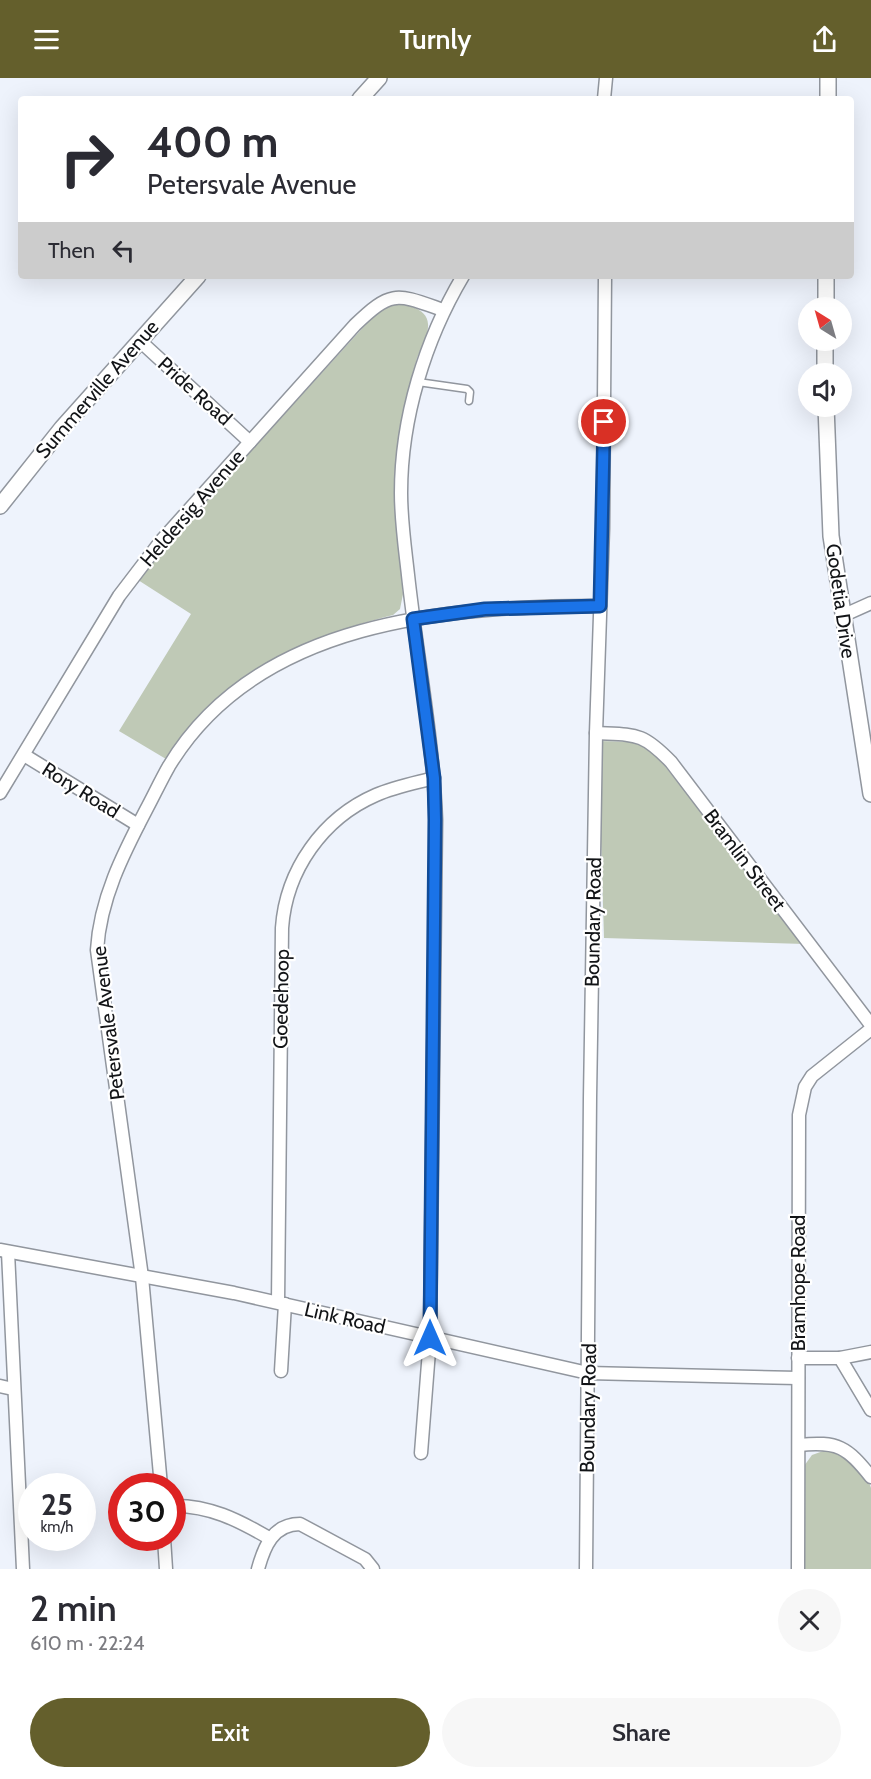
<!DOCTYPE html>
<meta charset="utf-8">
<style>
:root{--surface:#fff;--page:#f7f7f7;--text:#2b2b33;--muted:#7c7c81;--accent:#645f2c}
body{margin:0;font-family:Cabin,sans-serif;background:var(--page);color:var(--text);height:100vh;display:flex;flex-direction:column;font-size:22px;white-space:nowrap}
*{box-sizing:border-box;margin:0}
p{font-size:20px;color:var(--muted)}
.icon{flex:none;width:33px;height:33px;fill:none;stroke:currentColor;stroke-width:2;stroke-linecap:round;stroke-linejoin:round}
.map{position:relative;height:1491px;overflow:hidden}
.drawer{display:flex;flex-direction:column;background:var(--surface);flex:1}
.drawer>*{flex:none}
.guide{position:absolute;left:18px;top:18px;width:836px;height:183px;border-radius:6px;box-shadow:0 6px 24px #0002;background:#fff;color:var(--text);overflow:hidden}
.needle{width:39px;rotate:323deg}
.controls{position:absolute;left:798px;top:219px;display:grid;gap:12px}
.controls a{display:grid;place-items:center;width:54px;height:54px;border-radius:50%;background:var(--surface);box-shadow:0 6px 24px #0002;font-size:30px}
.speed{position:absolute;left:18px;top:1395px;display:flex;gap:12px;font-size:30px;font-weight:700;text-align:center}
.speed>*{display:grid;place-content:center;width:78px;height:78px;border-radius:50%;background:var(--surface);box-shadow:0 6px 24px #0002;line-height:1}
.speed small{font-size:15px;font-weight:400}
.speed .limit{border:9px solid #d22;background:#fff;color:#111}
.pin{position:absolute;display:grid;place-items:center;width:51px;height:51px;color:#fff;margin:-26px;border:3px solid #fff;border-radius:50%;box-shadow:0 2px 6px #0007}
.me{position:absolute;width:66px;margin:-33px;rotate:0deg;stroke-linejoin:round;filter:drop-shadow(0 0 4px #0008)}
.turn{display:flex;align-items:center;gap:21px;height:126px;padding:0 30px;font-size:27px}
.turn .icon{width:78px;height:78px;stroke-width:2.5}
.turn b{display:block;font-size:42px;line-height:51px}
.then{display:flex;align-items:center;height:57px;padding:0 30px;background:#0003;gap:12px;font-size:22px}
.round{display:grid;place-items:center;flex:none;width:63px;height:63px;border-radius:32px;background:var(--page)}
.headline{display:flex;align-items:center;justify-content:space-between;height:102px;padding:0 30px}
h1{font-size:36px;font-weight:600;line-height:45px}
.primary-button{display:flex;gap:12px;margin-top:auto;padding:12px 30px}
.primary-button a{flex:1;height:69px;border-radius:36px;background:var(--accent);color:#fff;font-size:24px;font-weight:600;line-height:69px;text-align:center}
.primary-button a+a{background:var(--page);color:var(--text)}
header{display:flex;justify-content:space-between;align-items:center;height:78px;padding:0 30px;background:var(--accent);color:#fff;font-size:27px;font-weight:600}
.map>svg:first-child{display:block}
.green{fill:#bfc9b6}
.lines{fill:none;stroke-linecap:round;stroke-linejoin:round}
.service-casing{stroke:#91969e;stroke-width:9}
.minor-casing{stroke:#91969e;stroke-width:15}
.tertiary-casing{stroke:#91969e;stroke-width:18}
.service{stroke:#fff;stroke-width:6}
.minor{stroke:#fff;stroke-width:12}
.tertiary{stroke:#fff;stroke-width:15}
.route-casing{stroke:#114b97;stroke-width:15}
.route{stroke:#1a73e8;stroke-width:10}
.labels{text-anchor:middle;stroke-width:4.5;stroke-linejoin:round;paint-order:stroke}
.street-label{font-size:20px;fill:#121417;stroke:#fff}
</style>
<header><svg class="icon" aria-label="menu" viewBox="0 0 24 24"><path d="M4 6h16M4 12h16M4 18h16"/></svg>Turnly<svg class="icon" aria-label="share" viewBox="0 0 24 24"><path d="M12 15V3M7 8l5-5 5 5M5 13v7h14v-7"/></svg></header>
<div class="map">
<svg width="871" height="1491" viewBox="0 0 871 1491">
<rect width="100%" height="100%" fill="#eef3fc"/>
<g class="green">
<path d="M391,226C404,226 427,229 428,246C429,256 421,270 417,280C412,298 407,316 403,334C392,394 397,455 403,516L400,531L393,537C288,564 232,594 166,681L119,653L191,536L138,502L168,464L378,233Z"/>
<path d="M598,663L646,664L805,866L604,860Z"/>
<path d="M826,1372C841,1372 867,1394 871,1410C871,1427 871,1471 871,1491H803L804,1388L812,1377Z"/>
</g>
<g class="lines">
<g class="service-casing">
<path id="service" d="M418,304L467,311L470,314L469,323"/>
</g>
<g class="minor-casing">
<g id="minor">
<path d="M604,21L606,0"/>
<path d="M140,263L250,364"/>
<path d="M842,538L871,525"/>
<path d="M596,655C636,657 642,654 671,684L871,947"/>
<path d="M24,677L138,747"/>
<path d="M0,715L119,518L161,463L355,247C392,211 397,216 443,232"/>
<path d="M0,1172L234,1215L588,1295L798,1300"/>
<path d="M8,1174L23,1491"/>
<path d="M278,1224L282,850C286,792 323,740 376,717C394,709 415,705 434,700"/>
<path d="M798,1280H840L871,1274"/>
<path d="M840,1280L871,1332"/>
<path d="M281,1293L285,1226"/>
<path d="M0,1308L13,1311"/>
<path d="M799,1367C838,1363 847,1369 871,1399"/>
<path d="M421,1375L430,1260L436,742C433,660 417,579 408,497C405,470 401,443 401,415C401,340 425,262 463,198"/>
<path d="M161,1408L142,1199L97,872C100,821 123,776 146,732C154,717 161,702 169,688C257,542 448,528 600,528"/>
<path d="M172,1428C209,1427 238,1442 269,1460"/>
<path d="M164,1460L166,1491"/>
<path d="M258,1491C264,1469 273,1446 300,1446L365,1481L373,1491"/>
<path d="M586,1491L590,1020L596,655L603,450L605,198"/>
<path d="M798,1491L799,1037L805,1009L812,998L871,951"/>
</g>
</g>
<g class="tertiary-casing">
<g id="tertiary">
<path d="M360,21L379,0"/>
<path d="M828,21V0"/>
<path d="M826,230V198"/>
<path d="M825,262V296"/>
<path d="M826,328L831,458L871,716"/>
<path d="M0,428L62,350L198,198"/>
</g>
</g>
<use href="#service" class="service"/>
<use href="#minor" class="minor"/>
<use href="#tertiary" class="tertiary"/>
</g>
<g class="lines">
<g class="route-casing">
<path id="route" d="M430,1260L435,742L434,700L413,541L485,531L600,528L604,344"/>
</g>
<use href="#route" class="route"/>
</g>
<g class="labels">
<g class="street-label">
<text transform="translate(97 311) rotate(-49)" y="7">Summerville Avenue</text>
<text transform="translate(195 313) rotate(42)" y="7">Pride Road</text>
<text transform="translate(192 430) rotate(-49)" y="7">Heldersig Avenue</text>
<text transform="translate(841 523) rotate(82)" y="7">Godetia Drive</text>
<text transform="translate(81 712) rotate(32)" y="7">Rory Road</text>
<text transform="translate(745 782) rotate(53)" y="7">Bramlin Street</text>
<text transform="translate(593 844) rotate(-89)" y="7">Boundary Road</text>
<text transform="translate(281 921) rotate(-89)" y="7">Goedehoop</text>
<text transform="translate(108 945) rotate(-97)" y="7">Petersvale Avenue</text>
<text transform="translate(798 1205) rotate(-90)" y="7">Bramhope Road</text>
<text transform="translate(345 1240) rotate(13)" y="7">Link Road</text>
<text transform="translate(588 1330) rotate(-89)" y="7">Boundary Road</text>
</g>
</g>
</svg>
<div class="controls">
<a><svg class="needle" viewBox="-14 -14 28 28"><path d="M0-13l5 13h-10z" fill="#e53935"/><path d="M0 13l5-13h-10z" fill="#7c7c81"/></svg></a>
<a><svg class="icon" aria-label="sound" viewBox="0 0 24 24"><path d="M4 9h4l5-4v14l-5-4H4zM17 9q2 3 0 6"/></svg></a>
</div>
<div class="speed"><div>25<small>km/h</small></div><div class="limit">30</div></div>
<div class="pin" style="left:604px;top:344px;background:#d93025"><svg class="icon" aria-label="arrive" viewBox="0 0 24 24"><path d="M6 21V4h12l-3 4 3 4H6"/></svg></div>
<svg class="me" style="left:430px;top:1260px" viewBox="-20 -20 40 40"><path d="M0-17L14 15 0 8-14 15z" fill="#1a73e8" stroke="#fff" stroke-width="4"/></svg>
<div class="guide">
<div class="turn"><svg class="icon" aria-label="right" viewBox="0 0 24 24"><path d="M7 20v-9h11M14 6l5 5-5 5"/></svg><div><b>400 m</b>Petersvale Avenue</div></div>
<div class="then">Then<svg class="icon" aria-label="left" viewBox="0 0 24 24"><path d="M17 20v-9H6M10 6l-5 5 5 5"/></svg></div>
</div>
</div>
<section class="drawer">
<div class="headline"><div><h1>2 min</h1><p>610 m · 22:24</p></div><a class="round"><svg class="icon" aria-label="close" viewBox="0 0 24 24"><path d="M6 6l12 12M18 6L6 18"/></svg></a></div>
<div class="primary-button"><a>Exit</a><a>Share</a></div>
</section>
